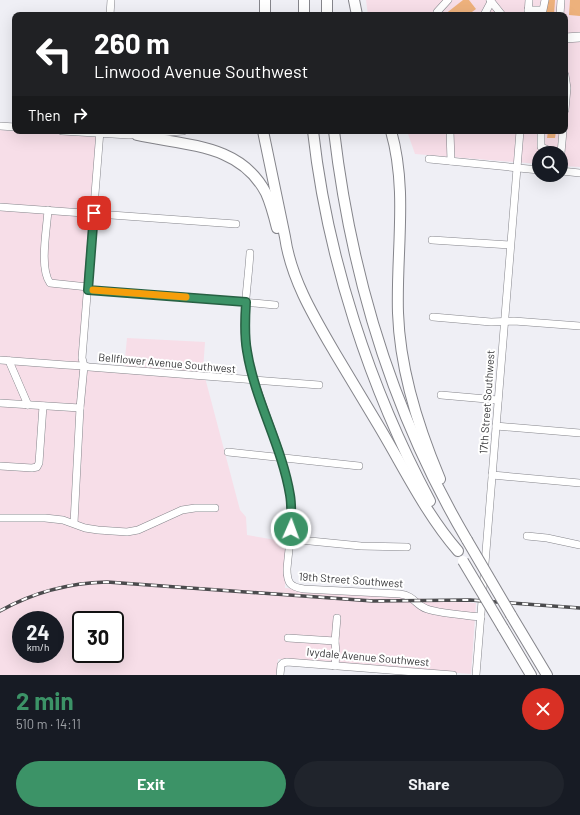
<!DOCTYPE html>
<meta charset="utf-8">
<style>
:root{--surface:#171b24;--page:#20242c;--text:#f1f3f6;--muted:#9ea1a6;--accent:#3c9367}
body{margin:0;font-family:Barlow,sans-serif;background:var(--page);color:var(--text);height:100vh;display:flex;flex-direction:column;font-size:15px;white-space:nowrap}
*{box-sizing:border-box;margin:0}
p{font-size:13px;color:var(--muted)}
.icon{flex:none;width:22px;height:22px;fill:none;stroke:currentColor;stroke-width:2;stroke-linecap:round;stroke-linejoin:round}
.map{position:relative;height:675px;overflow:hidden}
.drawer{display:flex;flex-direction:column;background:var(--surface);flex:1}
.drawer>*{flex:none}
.guide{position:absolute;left:12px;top:12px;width:556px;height:122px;border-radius:8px;box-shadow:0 4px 16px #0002;background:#202124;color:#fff;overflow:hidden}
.buttons{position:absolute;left:532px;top:146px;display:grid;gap:8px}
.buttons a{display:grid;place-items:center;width:36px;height:36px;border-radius:50%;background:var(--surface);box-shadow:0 4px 16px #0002;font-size:20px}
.speed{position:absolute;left:12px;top:611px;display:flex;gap:8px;font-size:20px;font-weight:700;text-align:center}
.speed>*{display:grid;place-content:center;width:52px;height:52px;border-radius:50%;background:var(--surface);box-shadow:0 4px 16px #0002;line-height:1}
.speed small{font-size:10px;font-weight:400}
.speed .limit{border:2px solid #111;border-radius:6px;background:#fff;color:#111}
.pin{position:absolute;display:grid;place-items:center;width:34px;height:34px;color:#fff;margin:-17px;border-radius:8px;box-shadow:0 2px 6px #0006}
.me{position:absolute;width:44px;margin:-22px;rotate:2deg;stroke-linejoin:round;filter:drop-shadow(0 0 3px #0008)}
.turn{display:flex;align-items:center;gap:14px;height:84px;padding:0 16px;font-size:18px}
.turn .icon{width:52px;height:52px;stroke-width:2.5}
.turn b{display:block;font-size:28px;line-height:34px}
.then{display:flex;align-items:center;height:38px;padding:0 16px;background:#0003;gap:8px;font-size:15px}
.round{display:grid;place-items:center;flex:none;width:42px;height:42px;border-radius:21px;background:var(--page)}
.summary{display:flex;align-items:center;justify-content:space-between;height:68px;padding:0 16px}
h1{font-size:24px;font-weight:700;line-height:30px;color:var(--accent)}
.cta{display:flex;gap:8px;margin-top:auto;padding:8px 16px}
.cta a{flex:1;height:46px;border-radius:24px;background:var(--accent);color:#fff;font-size:16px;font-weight:700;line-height:46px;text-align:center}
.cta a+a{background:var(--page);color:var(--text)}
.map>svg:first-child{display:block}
.industrial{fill:#f7dee8;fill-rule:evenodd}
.building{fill:#edb17c}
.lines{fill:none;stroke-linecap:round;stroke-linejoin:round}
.minor-casing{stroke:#85858b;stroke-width:8}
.major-casing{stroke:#85858b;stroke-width:10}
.highway-casing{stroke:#85858b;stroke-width:12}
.minor{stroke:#fff;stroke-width:7}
.major{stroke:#fff;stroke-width:9}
.highway{stroke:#fff;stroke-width:10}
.rail-casing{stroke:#4b4b4d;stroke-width:3.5}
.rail{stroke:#fff;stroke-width:2;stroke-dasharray:6;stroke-linecap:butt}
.highway-bridge-casing{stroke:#85858b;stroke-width:12;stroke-linecap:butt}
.highway-bridge{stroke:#fff;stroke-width:10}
.route-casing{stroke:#276043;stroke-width:10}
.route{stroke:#3c9367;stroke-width:7}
.slow{stroke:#f59e0b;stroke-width:7}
.labels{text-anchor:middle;stroke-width:4;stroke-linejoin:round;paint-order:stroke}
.street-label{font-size:11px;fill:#363638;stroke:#fff}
</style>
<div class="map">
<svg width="580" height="675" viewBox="0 0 580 675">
<rect width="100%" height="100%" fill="#efeff5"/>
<g class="industrial">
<path d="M366,0H580V167L561,166V153H539V164L415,154L407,131H565V15H368Z"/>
<path d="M0,130L97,137L80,364L124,368L127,338L205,342L203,370L240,510L246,517L247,535L287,542L285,588L476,603L471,674L278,659L277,675H0ZM21,620H55V654H21ZM81,620H115V654H81Z"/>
</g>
<g class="building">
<path d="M463,0H469L476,9L468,15H444Z"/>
<path d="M547,0H555L554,15H546Z"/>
<path d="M570,0H580V16L569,15Z"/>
<path d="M548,131H556L555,138H547Z"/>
</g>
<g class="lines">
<g class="minor-casing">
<g id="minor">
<path d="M490,0L502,15"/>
<path d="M528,10H543L545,0"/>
<path d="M110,15L111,0"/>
<path d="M437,15V12L448,0"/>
<path d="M484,15L491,2"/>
<path d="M528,15L529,0"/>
<path d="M560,15L561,0"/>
<path d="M565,75L567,88L565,110"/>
<path d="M0,126L15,127"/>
<path d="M62,131L129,135L183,131"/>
<path d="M450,131L451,161"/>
<path d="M541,131V147L548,150L560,153"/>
<path d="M561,153L563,131"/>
<path d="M429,159L539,170"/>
<path d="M561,171L580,173"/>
<path d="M0,207L236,224"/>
<path d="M48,210C47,228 39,268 50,283L88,287"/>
<path d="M432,240L510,245"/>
<path d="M250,253C248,286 241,321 247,353C257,402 283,447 290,496C294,519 289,545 287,569C287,583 290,587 304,589L400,594C415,596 415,605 427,609C443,614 464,615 481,617"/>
<path d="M88,290L199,298L275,305"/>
<path d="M433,317L491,322L514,321L580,326"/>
<path d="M0,360L66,365L84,366L89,367L319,385"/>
<path d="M9,361L28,405"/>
<path d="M441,395L498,400"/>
<path d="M0,403L80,408L84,366L82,358L100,131"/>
<path d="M496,426L580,433"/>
<path d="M228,452L359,466"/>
<path d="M0,466L32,468L37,467L39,463L43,406"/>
<path d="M492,475L580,483"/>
<path d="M0,518H45L63,520L85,528L98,530L127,532L138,530L182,510L195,508H215"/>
<path d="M74,523L80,408"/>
<path d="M527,536L547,538L580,545"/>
<path d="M290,539L361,546L407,547"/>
<path d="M288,638L335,641"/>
<path d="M335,666L336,653L335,641L337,618"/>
<path d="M280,675L281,665L283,663L287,662L453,675"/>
<path d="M476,675L520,131"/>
</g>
</g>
<g class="major-casing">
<path id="major" d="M565,38L580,37"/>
</g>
<g class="highway-casing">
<g id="highway">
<path d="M304,0V15"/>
<path d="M327,0V15"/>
<path d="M354,0L357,15"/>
<path d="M265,15V0"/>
<path d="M263,131L285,237C291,279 314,317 335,353C349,376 363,400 377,423C403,466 425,513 458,551"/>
<path d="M313,131C327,257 370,389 430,501"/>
<path d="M334,131C351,275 393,415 467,540"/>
<path d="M391,131C408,190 396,252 398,313C400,370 418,427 440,479"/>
<path d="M137,135C185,146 240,143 266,193C271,204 274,216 277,228"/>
<path d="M511,615L547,675"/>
<path d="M503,628L531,675"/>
</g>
</g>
<use href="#minor" class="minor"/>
<use href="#major" class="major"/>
<use href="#highway" class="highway"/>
<g class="rail-casing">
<path id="rail" d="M0,611C34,592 68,583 107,582L373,601L470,600L580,608"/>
</g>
<use href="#rail" class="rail"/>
<g class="highway-bridge-casing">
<g id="highway-bridge">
<path d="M467,540L511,615"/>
<path d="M463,561L503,628"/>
</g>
</g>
<use href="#highway-bridge" class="highway-bridge"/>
</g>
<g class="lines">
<g class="route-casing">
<path id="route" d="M94,213L88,290L246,302C245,318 244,335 247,351C255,401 282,446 290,495C292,506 291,518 291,529"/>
</g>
<use href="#route" class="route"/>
<path class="slow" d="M93,290L186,297"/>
</g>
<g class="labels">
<g class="street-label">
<text transform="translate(167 363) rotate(5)" y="4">Bellflower Avenue Southwest</text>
<text transform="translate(487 402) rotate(-86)" y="4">17th Street Southwest</text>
<text transform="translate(351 580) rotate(4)" y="4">19th Street Southwest</text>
<text transform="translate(368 657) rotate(5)" y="4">Ivydale Avenue Southwest</text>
</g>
</g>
</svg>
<div class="buttons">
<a><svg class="icon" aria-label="search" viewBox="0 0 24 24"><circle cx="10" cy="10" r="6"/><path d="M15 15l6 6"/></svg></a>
</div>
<div class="speed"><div>24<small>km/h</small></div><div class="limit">30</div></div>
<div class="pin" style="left:94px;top:213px;background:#d93025"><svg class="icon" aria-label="arrive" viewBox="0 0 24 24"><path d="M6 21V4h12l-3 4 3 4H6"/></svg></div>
<svg class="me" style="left:291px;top:529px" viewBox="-20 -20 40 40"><circle r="17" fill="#3c9367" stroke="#fff" stroke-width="3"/><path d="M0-11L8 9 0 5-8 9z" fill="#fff"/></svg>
<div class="guide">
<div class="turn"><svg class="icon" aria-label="left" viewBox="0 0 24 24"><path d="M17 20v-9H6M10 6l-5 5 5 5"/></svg><div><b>260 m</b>Linwood Avenue Southwest</div></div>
<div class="then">Then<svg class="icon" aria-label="right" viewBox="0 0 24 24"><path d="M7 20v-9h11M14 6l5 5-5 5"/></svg></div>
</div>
</div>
<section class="drawer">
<div class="summary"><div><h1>2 min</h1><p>510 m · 14:11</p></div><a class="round" style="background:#d93025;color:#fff"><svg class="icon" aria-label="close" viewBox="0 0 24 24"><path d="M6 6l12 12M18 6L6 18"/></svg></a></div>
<div class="cta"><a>Exit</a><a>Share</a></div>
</section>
